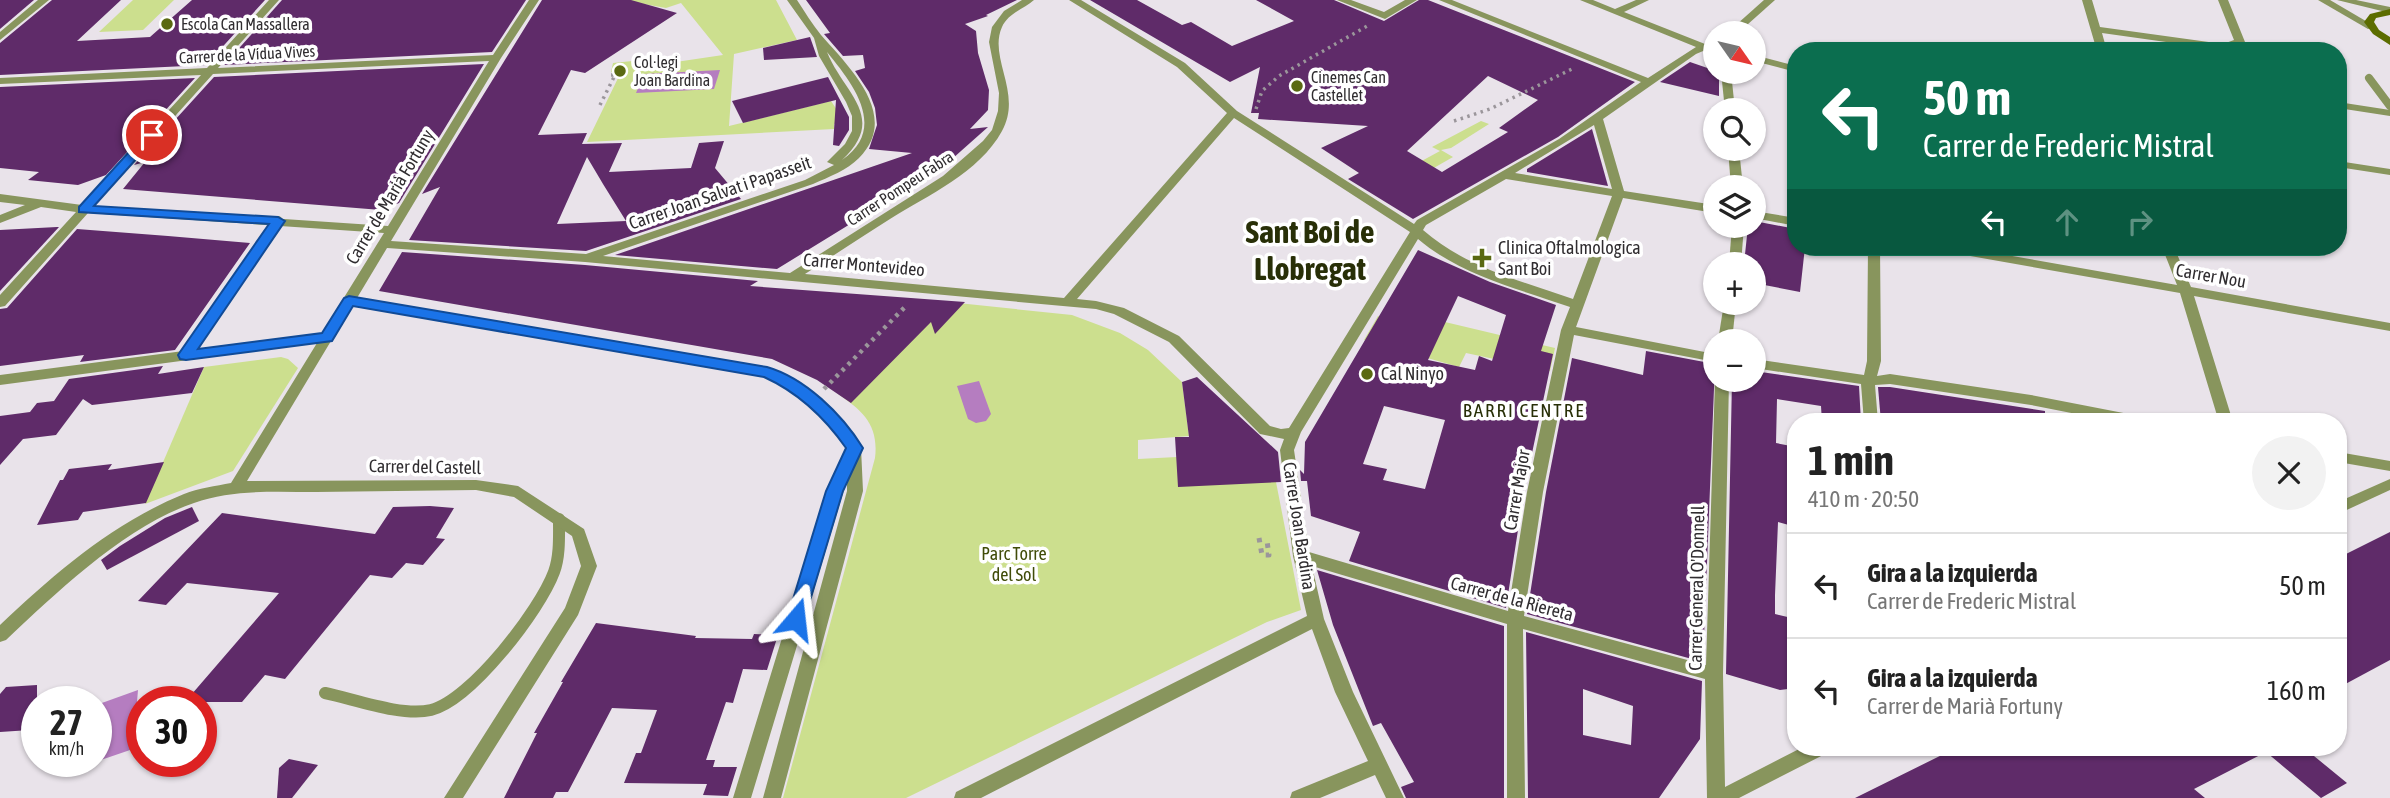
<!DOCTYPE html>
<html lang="es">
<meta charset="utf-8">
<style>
:root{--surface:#fff;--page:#f2f2f2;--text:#222;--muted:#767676;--line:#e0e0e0}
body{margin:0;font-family:"Asap Condensed",sans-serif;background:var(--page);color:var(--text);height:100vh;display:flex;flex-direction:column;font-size:26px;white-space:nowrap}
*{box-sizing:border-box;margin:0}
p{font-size:23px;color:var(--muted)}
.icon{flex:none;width:38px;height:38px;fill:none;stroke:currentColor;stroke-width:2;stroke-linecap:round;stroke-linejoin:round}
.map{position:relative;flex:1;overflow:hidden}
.sheet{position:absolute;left:1787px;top:413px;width:560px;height:343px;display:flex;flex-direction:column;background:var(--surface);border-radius:28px;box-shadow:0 2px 5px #0004}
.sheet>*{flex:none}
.guide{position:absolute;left:1787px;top:42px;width:560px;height:214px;border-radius:28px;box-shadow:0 2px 5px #0004;background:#0b6e4f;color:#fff;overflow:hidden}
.needle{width:46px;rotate:124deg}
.fabs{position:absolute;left:1703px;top:21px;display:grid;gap:14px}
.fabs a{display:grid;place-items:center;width:63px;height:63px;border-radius:50%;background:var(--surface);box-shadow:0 2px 5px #0004;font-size:35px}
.speed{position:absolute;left:21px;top:686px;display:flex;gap:14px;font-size:35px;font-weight:700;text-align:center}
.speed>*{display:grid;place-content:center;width:91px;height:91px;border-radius:50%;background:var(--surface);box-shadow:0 2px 5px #0004;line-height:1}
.speed small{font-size:18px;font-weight:400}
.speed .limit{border:10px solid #d22;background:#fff;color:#111}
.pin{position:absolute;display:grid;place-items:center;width:60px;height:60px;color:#fff;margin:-30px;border:4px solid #fff;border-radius:50%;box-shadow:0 2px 7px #0007}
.me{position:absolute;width:77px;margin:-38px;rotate:17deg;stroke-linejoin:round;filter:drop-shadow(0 0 5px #0008)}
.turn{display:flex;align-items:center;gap:24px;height:147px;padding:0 21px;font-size:32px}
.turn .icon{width:91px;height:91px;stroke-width:2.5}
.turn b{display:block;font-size:49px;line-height:60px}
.lanes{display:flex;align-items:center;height:66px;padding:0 21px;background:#0003;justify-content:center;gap:35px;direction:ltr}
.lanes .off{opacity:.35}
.round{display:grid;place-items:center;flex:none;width:74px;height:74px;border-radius:37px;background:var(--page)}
.head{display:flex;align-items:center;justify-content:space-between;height:119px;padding:0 21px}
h1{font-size:42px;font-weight:700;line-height:52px}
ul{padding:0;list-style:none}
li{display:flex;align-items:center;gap:21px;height:105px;padding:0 21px;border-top:2px solid var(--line)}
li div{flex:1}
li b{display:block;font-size:26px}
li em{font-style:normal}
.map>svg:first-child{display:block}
.green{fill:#ccdf8e}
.water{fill:#b57dc0}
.building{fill:#5f2b69;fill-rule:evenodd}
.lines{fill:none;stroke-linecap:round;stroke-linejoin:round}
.path-far2{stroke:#9b969b;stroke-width:3.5;stroke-dasharray:2.5 4.5;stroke-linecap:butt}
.path-far1{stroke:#9b969b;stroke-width:4.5;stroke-dasharray:3.5 5;stroke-linecap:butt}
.path{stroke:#9b969b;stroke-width:5;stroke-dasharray:4.5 6;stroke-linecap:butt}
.lane-far2{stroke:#88955d;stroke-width:8}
.lane-far1{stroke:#88955d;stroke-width:10}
.lane{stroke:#88955d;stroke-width:12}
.street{fill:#88955d;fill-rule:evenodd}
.secondary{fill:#5c6d00;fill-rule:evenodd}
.route{fill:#1a73e8;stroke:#114b97;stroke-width:2}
.poi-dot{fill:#5a6912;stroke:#fff;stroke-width:2.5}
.labels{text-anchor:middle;stroke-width:7;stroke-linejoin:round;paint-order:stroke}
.far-poi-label{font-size:16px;fill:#302d30;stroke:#fff;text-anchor:start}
.far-street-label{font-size:16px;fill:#302d30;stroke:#fff}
.street-label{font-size:18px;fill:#302d30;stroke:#fff}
.poi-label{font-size:18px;fill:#302d30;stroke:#fff;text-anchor:start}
.park-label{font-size:18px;fill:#404c09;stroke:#fff}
.neighbourhood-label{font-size:19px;letter-spacing:2px;fill:#282f07;stroke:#fff}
.town-label{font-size:32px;font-weight:bold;fill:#282f07;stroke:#fff}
</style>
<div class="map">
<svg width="2390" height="798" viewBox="0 0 2390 798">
<rect width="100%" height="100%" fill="#e9e3ea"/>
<g class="green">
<path d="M133,0H174L143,30L99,32Z"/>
<path d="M621,0H776L797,40L734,54L729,126L831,101L845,122L834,124V129L587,142L620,74L611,72L613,63L642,60V67L723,55L681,3L666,8Z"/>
<path d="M1481,121L1489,124L1451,148L1441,150L1453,157L1418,177L1405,170L1440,151L1432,147Z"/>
<path d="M929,300L1072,315L1120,333L1148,350L1182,382L1189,436L1138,440V459L1177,457L1276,482L1301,610L1267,622L906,798H783L875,458C879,425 863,411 838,394Z"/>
<path d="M1378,316L1440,332L1445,322L1555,348L1550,371L1466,353L1459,367L1364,340Z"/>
<path d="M281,357L288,359L298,368L233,471L145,504L204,367Z"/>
</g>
<g class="water">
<path d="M720,70L714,89L636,93L644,74Z"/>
<path d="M979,381L991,414L986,421L976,423L968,419L957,386Z"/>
<path d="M138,690L133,749L95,762L99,704Z"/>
</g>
<g class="building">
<path d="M0,0H34L0,29Z"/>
<path d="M52,0H121L77,41L150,37L192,0H265L206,65L0,75V43Z"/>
<path d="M282,0H526L492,52L224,65Z"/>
<path d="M542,0H631L677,13L585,73L571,70L538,135L587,133L582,144L622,143L609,172L691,168L699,143L724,141L715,168L741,199L586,251L409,240L440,187L422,194ZM587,157L603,184L626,221L557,224Z"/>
<path d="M806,0H1017L986,15L988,16L965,24L976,31L978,53L989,90L988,110L970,129L988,127L943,167L777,269L615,255L912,153L869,149L877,125L875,108L869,92L855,71L865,68L863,55L843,56L824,34L830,33Z"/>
<path d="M1090,0H1137L1182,25L1191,22L1232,46L1294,21L1256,0H1334L1384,21L1419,0H1428L1635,82L1558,137L1413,219L1348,179L1359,173L1321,148L1368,126L1258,119L1259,113H1251L1260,67L1230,82ZM1488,76L1538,100L1499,128L1508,132L1442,172L1407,151Z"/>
<path d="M810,37L817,57L764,60L763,48Z"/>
<path d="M1690,62L1719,72V96L1660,82Z"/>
<path d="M484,64L399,203L381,210L123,189L145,162L134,165L214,77Z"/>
<path d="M828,77L849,117V130L839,146L833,145L836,100L743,123L732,101Z"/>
<path d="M195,78L106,175L78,185L28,180L39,172L0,168V87Z"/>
<path d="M1592,129L1608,186L1527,172V169Z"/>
<path d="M1754,221L1796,229V247H1805L1800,292L1754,283V264H1744L1748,226H1754Z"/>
<path d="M57,227H59L0,291V230Z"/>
<path d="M77,229L168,236L250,243L175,350L80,362L84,355L0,366V309L7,308Z"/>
<path d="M1418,250L1490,282L1556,305L1541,351L1553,354L1524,491L1506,608L1349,561L1360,532L1311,516L1307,481H1301L1300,470L1304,474L1305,442ZM1458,296L1506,315L1492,361L1479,356L1475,370L1428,360ZM1384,406L1445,420L1425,489L1383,480L1387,469L1363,464Z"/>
<path d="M402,252L585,265L758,281L750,286L965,302L935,334L931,322L851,403L817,380L772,359L379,291Z"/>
<path d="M1646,351L1715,364L1703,662L1527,614L1546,492L1572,358L1643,375Z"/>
<path d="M163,366L158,374L204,367L192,393L92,405L83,399L56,435L23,439L0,465V416L30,412L37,403L54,401L69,379Z"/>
<path d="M1754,371L1859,386L1861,422H1822L1821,406L1777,399L1776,443L1796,447V527L1778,522L1775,595V614L1796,619V688L1780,690L1726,674L1732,380H1754Z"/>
<path d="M1197,377L1278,452L1281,482L1178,487L1175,437H1189L1182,382Z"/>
<path d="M1878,387H1890L2045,411V422H1881Z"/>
<path d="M164,462L146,503L83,512L78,520L37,525L60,480H63L69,469L112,464L108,470Z"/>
<path d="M430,506L454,508L436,538L445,539L423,565L406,563L392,578L370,575L285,679L265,675L242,702H185L279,593L187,583L166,605L138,601L222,513L375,534L393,507Z"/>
<path d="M192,507L199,521L107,570L101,560L120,546L165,518Z"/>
<path d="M2390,532V660L2338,688V558Z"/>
<path d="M1317,570L1504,626V798H1406L1401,787L1414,782L1381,723L1373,726L1333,625Z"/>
<path d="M596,623L696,636L695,638L752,639L754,634L778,635L767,670L743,669L733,703L726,702L706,760H715L713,767H737L728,796L703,795L707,784L624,783L636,753H641L657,710L612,708L568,792H556L553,798H504L537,733H534L563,682H561Z"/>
<path d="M1526,632L1702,681L1700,739L1659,798H1528ZM1583,689L1633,706L1631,745L1583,735Z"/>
<path d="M37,685V722L30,730L0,732V694L6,687Z"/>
<path d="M1958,747H2303L2347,783L2321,798L2266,752L2194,789L2205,798H1855Z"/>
<path d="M289,759L318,765L292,798H277L279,768Z"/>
</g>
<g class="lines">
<g class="path-far2">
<path d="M600,105L615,75H610"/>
<path d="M1256,109L1262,91L1279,76L1369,25"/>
<path d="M1454,121L1490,109L1572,69"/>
</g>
<path class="path-far1" d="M824,389L906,306"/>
<path class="path" d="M1259,538L1262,555H1269L1267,541"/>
<path class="lane-far2" d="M2369,78L2390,106"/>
<path class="lane-far1" d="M186,355L278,221"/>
<path class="lane" d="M325,693C354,699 402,717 431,710C471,700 540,610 554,572C560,556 559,536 559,519"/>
<g class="street">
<path d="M38,0H49L0,40V32Z"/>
<path d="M269,0H279L218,68L493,55L529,0H539L501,58L391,241L586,254L805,180L834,165L827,162L845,144L852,131V116L846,102L819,56L814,38L787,0H797C805,12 812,24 821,35C849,67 901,116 859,158C847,170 829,177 813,184L603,256L790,273L943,176L983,141L992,130L998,111L999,93L989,42L992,27L1004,11L1022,0H1034C1024,9 1008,13 1002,27C988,58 1023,93 1002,131C979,173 928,195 890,219C861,237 833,256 805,274L1064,298L1227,113L1177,67L1069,0H1081L1185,63L1237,111L1414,224L1417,220L1559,139L1641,82L1439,0H1452L1648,78L1696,47L1580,0H1593L1615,9L1636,0H1649L1624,12L1705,44L1715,40V46L1696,54L1603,119L1624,191L1715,205V213L1623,198L1576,327L1715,354V362L1574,335L1543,492L1524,616L1706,665L1715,380H1729L1723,674L1725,787L1803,747H1830L1827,753L1739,798H1707L1705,679L1523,629L1525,798H1507V624L1312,566L1324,619L1353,692L1404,798H1386L1375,775L1320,798H1290L1292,792L1368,761L1335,692L1312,629L981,798H954L956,792L1307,616L1293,556L1280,450L1284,439L1260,434L1169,342L1114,314L1096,309L585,262L387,248L357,298L767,367L799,381L846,425L861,448L863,491L781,798H763L847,491V480L751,798H733L827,491L847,449L836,433L789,387L764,376L352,306L247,481L476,480L518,486L584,529L597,566L578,615L463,798H444L565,608L581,566L572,536L514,497L476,490C423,491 369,491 316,492C275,492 233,489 194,503C126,526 58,591 6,640L0,642V625C55,573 113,523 184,494C198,488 216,486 231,483L317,343L0,385V375L322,333L384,233L88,213L5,306L0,307V295L76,212L41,207L0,223V215L25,205L0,202V194L82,205L201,75L0,84V78L207,68ZM827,52C853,84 888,128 842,160C888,117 844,94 827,52ZM489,61L388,226L94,206L213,74ZM1234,118L1410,232L1289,428L1281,429L1270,426L1179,336L1124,308L1096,301L1077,299ZM1594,125L1612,189L1515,173ZM1506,179L1612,196L1573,299C1521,281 1465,267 1423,230L1426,225ZM1418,239C1460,275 1519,289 1570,307L1561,330L1527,492L1508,611L1309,552L1294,450L1301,432Z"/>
<path d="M1337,0H1351L1384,12L1405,0H1417L1385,19Z"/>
<path d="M1764,0H1775L1738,33H1727Z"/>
<path d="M2082,0H2092L2100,27L2223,44L2234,40L2218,0H2228L2245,42L2223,50L2102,33L2107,51H2097Z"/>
<path d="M2318,0H2330L2376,27L2368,29Z"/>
<path d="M2337,0H2356L2390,7V13Z"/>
<path d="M1933,45L1958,48L1963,51H1923Z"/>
<path d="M1754,55L1796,66V72L1754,61Z"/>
<path d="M1721,72H1731L1735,110H1725Z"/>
<path d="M2338,102L2390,110V116L2338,108Z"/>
<path d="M1728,149H1739L1743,187H1731Z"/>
<path d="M2338,161L2390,169V175L2338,167Z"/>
<path d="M1754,211L1796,218V226L1754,218Z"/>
<path d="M1732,226H1744L1741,264H1729Z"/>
<path d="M1868,247H1880L1881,361L1877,376L1890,374L2031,395L2144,417L2151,422H2117L2031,405L1890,384L1875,385L1878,422H1864L1861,384L1754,368V359L1864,375L1867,361Z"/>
<path d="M1936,247H1961L2177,285L2162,247H2174L2191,287L2390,323V331L2194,296L2233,422H2219L2180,293L1942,251Z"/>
<path d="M1724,303H1736L1732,341H1718Z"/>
<path d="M2338,452L2390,461V471L2338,462Z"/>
<path d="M2390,479V490L2338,514V502Z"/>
</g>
<path class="secondary" d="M2390,9V15L2376,18L2374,22L2379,30L2390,37V45L2373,34L2364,22L2370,14Z"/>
</g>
<path class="route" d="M152,131L158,135L156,137L94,206L278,217L285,221L198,349L322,333L344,298L349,296L767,367C805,378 842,414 863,448L843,491L803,624L796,626L789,624L787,619L826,491L846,448C825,418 797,392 764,377L353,306L332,341L186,360L180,359L178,355L180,352L269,224L79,212V207L147,132Z"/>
<g class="poi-dot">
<circle cx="167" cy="24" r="7"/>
<circle cx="620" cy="71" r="7"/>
<circle cx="1297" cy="86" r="7"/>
<path d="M1478.5 247.5h7v7h7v7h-7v7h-7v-7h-7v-7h7z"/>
<circle cx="1367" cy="374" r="7"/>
</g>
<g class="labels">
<g class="far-poi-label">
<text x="181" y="30">Escola Can Massallera</text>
<text x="634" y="68">Col·legi<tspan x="634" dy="18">Joan Bardina</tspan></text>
<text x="1311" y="83">Cinemes Can<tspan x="1311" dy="18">Castellet</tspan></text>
</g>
<g class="far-street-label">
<text transform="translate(247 54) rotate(-3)" y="6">Carrer de la Vídua Vives</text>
<text transform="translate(900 188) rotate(-33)" y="6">Carrer Pompeu Fabra</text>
</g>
<g class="street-label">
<text transform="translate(720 193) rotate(-19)" y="6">Carrer Joan Salvat i Papasseit</text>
<text transform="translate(390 197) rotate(-59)" y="6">Carrer de Marià Fortuny</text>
<text transform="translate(864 265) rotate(5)" y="6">Carrer Montevideo</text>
<text transform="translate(2211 276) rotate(10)" y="6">Carrer Nou</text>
<text transform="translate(425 467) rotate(1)" y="6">Carrer del Castell</text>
<text transform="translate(1517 490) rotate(-80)" y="6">Carrer Major</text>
<text transform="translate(1299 526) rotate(81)" y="6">Carrer Joan Bardina</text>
<text transform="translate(1697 588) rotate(-89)" y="6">Carrer General O'Donnell</text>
<text transform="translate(1512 599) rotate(15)" y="6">Carrer de la Riereta</text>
</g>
<g class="poi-label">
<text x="1498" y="254">Clinica Oftalmologica<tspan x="1498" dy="21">Sant Boi</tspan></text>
<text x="1381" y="380">Cal Ninyo</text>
</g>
<g class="park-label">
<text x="1014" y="560">Parc Torre<tspan x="1014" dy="21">del Sol</tspan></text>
</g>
<g class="neighbourhood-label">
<text x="1524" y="417">BARRI CENTRE</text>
</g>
<g class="town-label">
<text x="1310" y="243">Sant Boi de<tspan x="1310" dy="37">Llobregat</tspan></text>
</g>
</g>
</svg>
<div class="fabs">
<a><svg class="needle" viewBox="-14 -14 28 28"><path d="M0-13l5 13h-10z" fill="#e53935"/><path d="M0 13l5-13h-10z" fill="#767676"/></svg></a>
<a><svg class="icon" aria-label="search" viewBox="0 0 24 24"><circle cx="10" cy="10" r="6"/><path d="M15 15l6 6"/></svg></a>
<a><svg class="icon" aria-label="layers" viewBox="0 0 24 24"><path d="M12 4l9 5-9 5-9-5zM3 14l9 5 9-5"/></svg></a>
<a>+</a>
<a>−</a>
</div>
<div class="speed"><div>27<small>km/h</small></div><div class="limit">30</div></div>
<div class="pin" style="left:152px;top:135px;background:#d93025"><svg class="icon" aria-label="arrive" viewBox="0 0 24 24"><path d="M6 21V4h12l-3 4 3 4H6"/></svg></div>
<svg class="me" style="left:796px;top:619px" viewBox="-20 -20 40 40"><path d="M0-17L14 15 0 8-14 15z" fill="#1a73e8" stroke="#fff" stroke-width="4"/></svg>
<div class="guide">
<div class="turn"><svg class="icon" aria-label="left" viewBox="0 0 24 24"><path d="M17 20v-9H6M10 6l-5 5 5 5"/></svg><div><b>50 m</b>Carrer de Frederic Mistral</div></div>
<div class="lanes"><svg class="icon" aria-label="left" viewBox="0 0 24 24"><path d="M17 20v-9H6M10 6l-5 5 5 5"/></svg><svg class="icon off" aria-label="ahead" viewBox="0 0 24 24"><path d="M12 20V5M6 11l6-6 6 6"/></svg><svg class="icon off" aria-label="right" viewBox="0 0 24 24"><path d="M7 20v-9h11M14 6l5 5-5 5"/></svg></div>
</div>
<section class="sheet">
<div class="head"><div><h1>1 min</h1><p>410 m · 20:50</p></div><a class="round"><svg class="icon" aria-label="close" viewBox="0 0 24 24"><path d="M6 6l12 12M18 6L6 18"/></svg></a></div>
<ul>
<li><svg class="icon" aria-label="left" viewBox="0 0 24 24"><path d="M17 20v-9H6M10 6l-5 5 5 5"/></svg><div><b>Gira a la izquierda</b><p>Carrer de Frederic Mistral</p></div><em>50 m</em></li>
<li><svg class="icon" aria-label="left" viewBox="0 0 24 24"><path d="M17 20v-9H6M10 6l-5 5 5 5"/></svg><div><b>Gira a la izquierda</b><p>Carrer de Marià Fortuny</p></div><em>160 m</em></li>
</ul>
</section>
</div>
